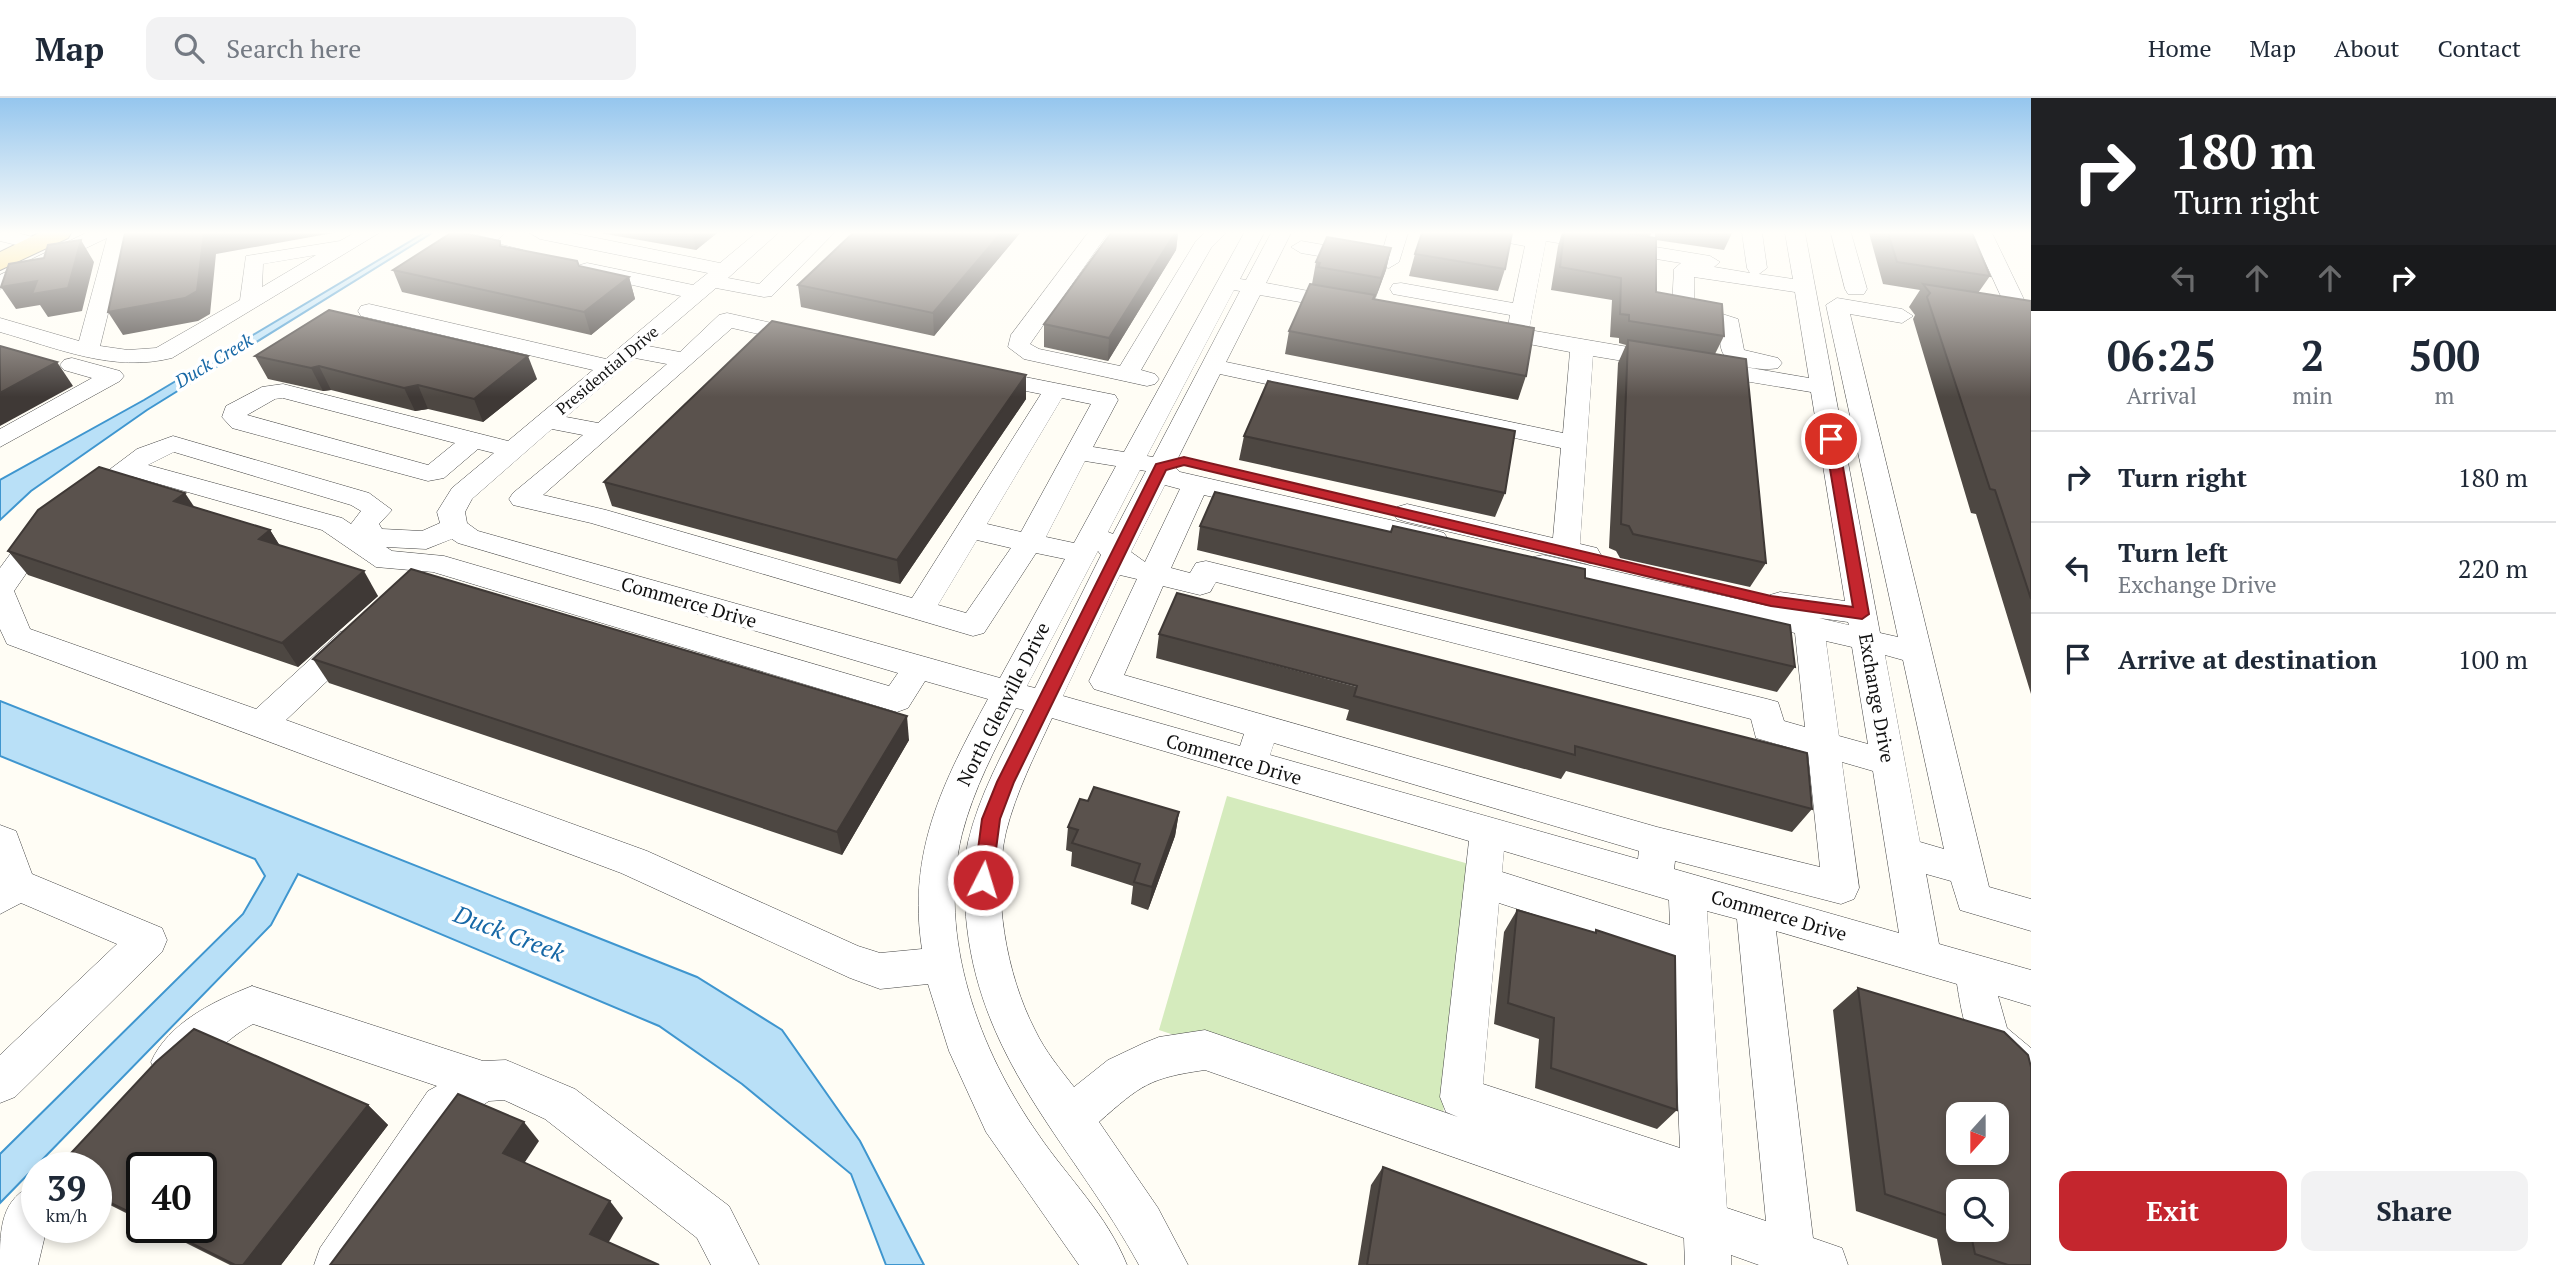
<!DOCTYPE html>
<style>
:root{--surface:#fff;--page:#f2f2f3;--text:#1f2937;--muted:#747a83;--line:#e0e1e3;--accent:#c4262e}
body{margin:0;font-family:"PT Serif",serif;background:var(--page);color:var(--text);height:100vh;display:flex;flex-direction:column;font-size:26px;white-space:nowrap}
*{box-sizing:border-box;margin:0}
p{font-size:23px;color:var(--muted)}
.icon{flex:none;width:38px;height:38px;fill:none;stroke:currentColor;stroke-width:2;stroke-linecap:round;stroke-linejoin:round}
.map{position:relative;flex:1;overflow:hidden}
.drawer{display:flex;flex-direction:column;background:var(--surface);width:525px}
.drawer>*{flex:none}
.banner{background:#202124;color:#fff;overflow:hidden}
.needle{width:46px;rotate:201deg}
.controls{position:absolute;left:1946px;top:1004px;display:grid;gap:14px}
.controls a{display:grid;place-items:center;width:63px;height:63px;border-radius:14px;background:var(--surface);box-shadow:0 4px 10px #0003;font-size:35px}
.speed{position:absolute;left:21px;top:1054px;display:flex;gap:14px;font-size:35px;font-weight:700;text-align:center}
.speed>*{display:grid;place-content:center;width:91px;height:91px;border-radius:50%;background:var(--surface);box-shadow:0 4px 10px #0003;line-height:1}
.speed small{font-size:18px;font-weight:400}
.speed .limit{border:4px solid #111;border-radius:10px;background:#fff;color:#111}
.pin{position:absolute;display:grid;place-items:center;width:60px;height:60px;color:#fff;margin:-30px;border:4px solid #fff;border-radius:50%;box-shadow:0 2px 7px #0007}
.me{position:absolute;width:77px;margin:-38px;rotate:5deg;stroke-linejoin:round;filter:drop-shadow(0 0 5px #0008)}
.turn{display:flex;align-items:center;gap:24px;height:147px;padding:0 28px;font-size:32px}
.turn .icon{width:91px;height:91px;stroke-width:2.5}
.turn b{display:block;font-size:49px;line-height:60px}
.lanes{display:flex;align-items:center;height:66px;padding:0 28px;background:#0003;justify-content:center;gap:35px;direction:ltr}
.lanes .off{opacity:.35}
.eta{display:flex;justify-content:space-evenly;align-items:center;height:119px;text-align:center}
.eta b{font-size:42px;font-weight:700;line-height:49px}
.button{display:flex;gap:14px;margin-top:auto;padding:14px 28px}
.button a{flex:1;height:80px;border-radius:14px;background:var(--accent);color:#fff;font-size:28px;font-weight:700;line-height:80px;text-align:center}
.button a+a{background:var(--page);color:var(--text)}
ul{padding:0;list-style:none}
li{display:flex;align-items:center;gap:21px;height:91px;padding:0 28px;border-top:2px solid var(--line)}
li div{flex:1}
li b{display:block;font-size:26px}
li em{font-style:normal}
header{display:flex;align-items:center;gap:42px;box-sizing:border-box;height:98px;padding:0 35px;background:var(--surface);border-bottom:2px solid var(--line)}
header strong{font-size:33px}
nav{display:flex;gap:38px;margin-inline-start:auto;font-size:24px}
.search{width:490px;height:63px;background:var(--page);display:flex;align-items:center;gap:18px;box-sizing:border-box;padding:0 24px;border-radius:14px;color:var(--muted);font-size:26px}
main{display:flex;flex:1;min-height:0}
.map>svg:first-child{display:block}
.green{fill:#d5ebbd}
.water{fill:#b9e0f7;stroke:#3f96cf;stroke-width:2}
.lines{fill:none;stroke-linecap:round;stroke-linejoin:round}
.minor-casing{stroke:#444;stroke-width:1}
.major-casing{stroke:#222;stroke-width:2}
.minor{fill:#fff;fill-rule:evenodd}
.major{fill:#f9d66b;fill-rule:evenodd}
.wall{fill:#4d4742;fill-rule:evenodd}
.shaded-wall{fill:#3f3936}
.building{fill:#5a524d;stroke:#3f3936;stroke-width:2;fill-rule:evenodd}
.route{fill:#c4262e;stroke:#7f191e;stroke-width:2}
.labels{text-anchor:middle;stroke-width:7;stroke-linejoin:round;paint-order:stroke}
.far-street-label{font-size:16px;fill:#111;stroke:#fff}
.far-water-label{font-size:18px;font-style:italic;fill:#1768a6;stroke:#fff}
.street-label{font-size:19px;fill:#111;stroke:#fff}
.near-water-label{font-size:24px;font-style:italic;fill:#1768a6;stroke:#fff}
</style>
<header>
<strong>Map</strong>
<div class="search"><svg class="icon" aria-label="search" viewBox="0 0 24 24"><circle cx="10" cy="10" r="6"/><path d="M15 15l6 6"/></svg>Search here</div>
<nav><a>Home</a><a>Map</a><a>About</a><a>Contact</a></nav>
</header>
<main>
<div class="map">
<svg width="2031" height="1167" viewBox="0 0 2031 1167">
<rect width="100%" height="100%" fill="#fffdf5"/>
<path class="green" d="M1227,698L1469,766L1442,1026L1159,932Z"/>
<g class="water">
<path d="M424,135H432L147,312L31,393L0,422V382L144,302Z"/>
<path d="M0,603L697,879L782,932L860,1043L924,1167H886L851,1076L742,986L659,928L298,776L271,827L0,1105V1056L243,816L265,778L255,761L0,658Z"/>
</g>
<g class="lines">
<g class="minor-casing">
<g id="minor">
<path d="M0,135H18L44,142L47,146L37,152L0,143Z"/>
<path d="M86,135H128L100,248L128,252L156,250L240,202L246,158L340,143L354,135H379L172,260C113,275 57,250 0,234V220L79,243L107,140L0,191V177ZM316,157L262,189L263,166Z"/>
<path d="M480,135H505L494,145L523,152L526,156L516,162L476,153L474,141Z"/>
<path d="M530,135H572L720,165L756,135H778L728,180L759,186L812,135H834L772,198L764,199L716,190L648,248L680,254L719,217L727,215L816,235L819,240L816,245L808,247L732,230L543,397L606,412L912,500L1041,296L977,283L973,278L977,273L985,271L1115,297L1118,302L1093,349L1124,354L1244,135H1264L1240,181L1246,182L1271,135H1291L1266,185L1346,200L1357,206L1346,212L1260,197L1226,264L1563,335L1570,254L1482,237L1479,232L1482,227L1508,229L1510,217L1393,196L1390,191L1393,186L1401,185L1513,205L1525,148L1477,139L1474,135H1570L1710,158L1720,164L1714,169L1750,175L1747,170L1742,135H1762L1767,170L1759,176L1793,181L1785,135H1805L1880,535L1898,539L1826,207L1837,200L1902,211L1913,218L1902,225L1850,216L1989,789L2031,801V833L1960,812L1951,783L1926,776L1939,846L2031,872V908L1998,898L2007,930L2031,950V991C1974,968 1966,944 1957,886L1776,833L1813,1140L1842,1150L1848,1167H1759L1731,1157V1167H1685L1684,1140L1205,972C1149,980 1141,987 1099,1024L1158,1110L1188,1167H1139C1075,1050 983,968 967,829C964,801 962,772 968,744C979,697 1003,655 1024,612L1016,610C995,651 974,690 962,736C937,839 979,952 1038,1036C1068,1080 1107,1117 1127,1167H1079L986,1034L949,953L928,886L880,891L850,880L621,775L7,546L0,531V470L33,425L43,422L53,425L57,431L14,493L30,531L256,611L340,534L351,531L362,534L366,542L362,550L286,622L647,753L858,848L880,855L922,851C907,754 943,684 988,601L925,583L908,610L897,614L433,474L376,469L322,432L131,378L118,383L109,381L105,375L137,351L173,338L369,395L392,412L379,426L382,431L422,433L440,425L437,414L452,390L494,355L478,351L444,380L428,383L232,330L222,319L226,308L262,289L283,286L508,343L593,272L361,218L358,213L361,208L369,206L606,261L681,198L580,175L577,171L580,167L587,165L693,187L708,175L540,141ZM1546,143L1681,165L1674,171L1672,209L1680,217L1719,229C1720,237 1719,250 1724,257C1733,270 1764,273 1778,270L1782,265L1778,260L1744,252L1738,221L1694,207V179L1795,194L1809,280L1529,232ZM1234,192L1240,193L1153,359L1147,358ZM1593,258L1811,294L1845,503L1780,494L1770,497L1765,504L1768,508L1543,457L1533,459L1529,466L1533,473L1543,475L1795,535L1805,629L1784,623L1778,604L1767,601L1206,463L1196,465L1190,475L1171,470L1204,397L1434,450L1444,447L1448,441L1444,435L1434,432L1180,374L1174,368L1220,276L1561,350L1553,440L1407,406L1397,409L1393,415L1397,421L1407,424L1587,466L1597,464L1601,457L1597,450L1580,446ZM635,260L667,266L598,325L566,319ZM283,300L455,345L428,367L247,317L275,301ZM1062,300L1091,306L1021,434L987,426ZM552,331L583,337L513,395L509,401L513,407L591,425L973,538L984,535L1036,455L1065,461L1000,580L478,433L467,425L465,414L472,401ZM174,354L351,407L361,413L351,426L342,420L148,367ZM1085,363L1116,368L1074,445L1046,439ZM1140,372L1146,373L1113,436L1108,434ZM1165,387L1180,391L1145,464L1131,454ZM452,441L458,445L898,575L889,588L444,458L392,453L386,449L426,451ZM977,442L1011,450L966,515L938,507ZM1098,453L1101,457L1035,590L1027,588ZM1120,477L1137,481L1089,583L1094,591L1244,636L1240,648L1063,598ZM1216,484L1751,621L1756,640L1808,655L1820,769L1657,729L1124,577L1163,488L1200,497L1210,494ZM1819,520L1848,524L1849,527ZM1826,543L1852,549L1868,646L1839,638ZM1885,557L1903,562L1944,751L1920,744ZM1052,620L1469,743L1440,999L1446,1014L1458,1019L1205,932L1159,939L1144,945L1108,962L1074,989C1060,971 1045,953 1035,932C1006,876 992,795 1006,734C1016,694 1035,657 1052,620ZM1274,645L1639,753L1638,761L1270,657ZM1842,664L1873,673L1899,835L1674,771L1675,763L1841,806L1854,801L1859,790ZM1504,753L1669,802L1670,827L1502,774ZM1499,805L1672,861L1680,1050L1483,986ZM1707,813L1737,821L1766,1123L1727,1110Z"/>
<path d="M1088,135H1108L1030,246L1039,251L1120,268L1196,143L1204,135H1226L1211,150L1141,272L1155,276L1159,281L1155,286L1147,288L1024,261L1008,249L1011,237Z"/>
<path d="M1388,135H1408L1399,164L1389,170L1301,155L1291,149L1301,143L1381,157Z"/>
<path d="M1831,135H1851L1867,191L1864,196H1848L1845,191Z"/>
<path d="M1972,135H1992L2031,216L2029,223H2013L2010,218Z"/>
<path d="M72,260L120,273L124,278L120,283L0,349V331L92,280L64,272L60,267L64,262Z"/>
<path d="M0,727L16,733L32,776L162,830L167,842L162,854L15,999L0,1005V957L117,846L21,805L0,816Z"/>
<path d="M252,888L483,963L506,962L575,991L729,1108L759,1167H711L697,1140L545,1021L504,1002L489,1003L458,1023L364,1167H314L320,1150L428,993L437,988L253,926C223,942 200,973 172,984L157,978L151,964C168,925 214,903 252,888Z"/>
<path d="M37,1085V1129H47L38,1167H0C0,1130 0,1100 37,1085Z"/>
</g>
</g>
<g class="major-casing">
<path id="major" d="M39,135H71L68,140L0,172V154Z"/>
</g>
<use href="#minor" class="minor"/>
<use href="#major" class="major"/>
</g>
<g class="wall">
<path d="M600,135H717L696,152Z"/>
<path d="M853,135H1020L934,238L801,209L798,187Z"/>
<path d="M1111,135H1178L1176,152L1108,263L1044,249V226Z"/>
<path d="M1562,135H1651L1650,139L1655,140V135H1732L1724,152L1656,142V194L1724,238L1715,256L1766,465L1750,489L1620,460L1616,453L1609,450L1618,265L1626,247L1619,245V240L1610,239L1612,202L1551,192L1558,148Z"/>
<path d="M1869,135H1972L1990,178L1978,195L2031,203V596L1976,416L1971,415L1913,221L1915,217L1909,209L1920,192L1883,186Z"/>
<path d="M500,143L501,148L579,168L629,179L635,201L591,237L402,194L393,172Z"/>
<path d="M1391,150L1386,172L1375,201L1526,278L1518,302L1285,256L1289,233L1312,186L1316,164Z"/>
<path d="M1415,156L1505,171L1498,193L1409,178Z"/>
<path d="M255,258L537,281L483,324L428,311L415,313L331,292L323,293L268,281Z"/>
<path d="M1026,277V301L900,486L612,408L604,384Z"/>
<path d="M1244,338L1505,395L1495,419L1239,362Z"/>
<path d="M195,409L270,432L280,448L378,498L298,569L28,477L8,453Z"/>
<path d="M1200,428L1585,480L1795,569L1777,594L1197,452Z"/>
<path d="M1159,536L1812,711L1792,734L1566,673L1561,681L1346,622L1349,612L1156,560Z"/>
<path d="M313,561L909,642L842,757L329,585Z"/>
<path d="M1088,703L1179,714L1175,738L1148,812L1131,806L1133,788L1071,768L1072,754L1066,752L1068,729Z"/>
<path d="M1517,812L1594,835L1596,832L1677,1012L1657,1031L1535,990L1539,941L1494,926L1504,834Z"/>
<path d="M1858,890L2031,1167H1942L1937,1141L1856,1113L1833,912ZM1958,1094L1997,1132H1958Z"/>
<path d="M368,1007L388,1027L281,1167H230L154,1129H201L142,1069V1123L96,1100V1069Z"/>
<path d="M1383,1069L1647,1167H1358L1371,1087Z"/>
</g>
<g class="shaded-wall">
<path d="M204,135H333L216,156L210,216L198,223L123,237L108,214Z"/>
<path d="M693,135H717L696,152Z"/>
<path d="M1001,135H1020L934,238L933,215Z"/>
<path d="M1175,135H1178L1176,152L1108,263L1109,240Z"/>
<path d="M81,142L94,164L82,213L48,219L40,207L16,211L1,189L37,183Z"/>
<path d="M1391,150L1386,172L1375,202L1381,180Z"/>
<path d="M629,179L635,201L591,237L584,214Z"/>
<path d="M528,258L537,281L483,324L474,301Z"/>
<path d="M57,264L73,288L0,328V295Z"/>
<path d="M319,268L331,292L323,293L311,270Z"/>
<path d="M1026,277V301L900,486L897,462Z"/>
<path d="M418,287L428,311L415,313L404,290Z"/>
<path d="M185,395L201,419L174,403Z"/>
<path d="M270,432L285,456L259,441Z"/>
<path d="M364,473L378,498L298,569L282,545Z"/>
<path d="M907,618L909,642L842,757L837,734Z"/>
<path d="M1179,714L1175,738L1148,812L1152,789Z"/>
<path d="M368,1007L388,1027L281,1167H243Z"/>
<path d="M524,1024L539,1043L519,1073L503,1055Z"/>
<path d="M610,1103L623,1120L604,1152L590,1136Z"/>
</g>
<g class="building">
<path d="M125,135H204L197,193L185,200L108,214Z"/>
<path d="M451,135H463L500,143V148L577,163L579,168L629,179L584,214L393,172Z"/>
<path d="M853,135H1001L933,215L798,187Z"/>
<path d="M1111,135H1175L1109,240L1044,226Z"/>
<path d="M1422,135H1512L1505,171L1415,156Z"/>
<path d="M1564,135H1626L1656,140V194L1722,206L1724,238L1629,223V217L1620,216L1621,180L1560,169Z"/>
<path d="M1888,135H1972L1990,178L1897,164Z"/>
<path d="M1327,139L1391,150L1381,180L1318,169L1320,165L1316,164Z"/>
<path d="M81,142L68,190L32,196L37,183L1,189L9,166L44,160L48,147Z"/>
<path d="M1310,186L1375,197L1373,201L1534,230L1526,278L1289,233Z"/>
<path d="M1923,186L2031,203V501L1995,392L1990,391L1927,199L1930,195Z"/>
<path d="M329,212L528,258L474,301L418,287L404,290L319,268L311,270L255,258Z"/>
<path d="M772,223L1026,277L897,462L604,384Z"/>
<path d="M1628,242L1746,261L1766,465L1633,436L1629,428L1621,426Z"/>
<path d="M0,248L57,264L0,295Z"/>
<path d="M1268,283L1515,333L1505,395L1244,338Z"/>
<path d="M99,369L185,395L174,403L270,432L259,441L364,473L282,545L8,453L38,412Z"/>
<path d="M1215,394L1391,434L1393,428L1585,471V480L1790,527L1795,569L1200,428Z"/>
<path d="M411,471L907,618L837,734L313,561Z"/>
<path d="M1177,495L1807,655L1812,711L1575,648V657L1354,598L1357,588L1159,536Z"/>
<path d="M1094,689L1179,714L1152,789L1134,784L1140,766L1072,745L1078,732L1068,729L1080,701L1088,703Z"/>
<path d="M1517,812L1596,835V832L1675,858L1677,1012L1551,970L1554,920L1508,905Z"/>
<path d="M1858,890L2004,934L2028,957L2031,969V1167H2008L1975,1156L1970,1132H1997V1094H1958V1121L1885,1096ZM1958,1017H1997V1055H1958Z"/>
<path d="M194,931L368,1007L243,1167H235L159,1129H201V1069H142V1120L96,1098V1069H58L156,964Z"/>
<path d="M458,996L524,1024L503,1055L610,1103L590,1136L659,1167H330Z"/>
<path d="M1383,1069L1647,1167H1367Z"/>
</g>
<linearGradient id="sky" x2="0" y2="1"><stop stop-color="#95c6ee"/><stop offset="0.45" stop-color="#fffefa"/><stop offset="1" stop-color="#fffefa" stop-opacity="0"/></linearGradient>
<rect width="2031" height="299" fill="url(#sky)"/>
<path class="route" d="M1831,337L1838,341L1869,516L1862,521L1771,508L1184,367L1166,372L1014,684L1000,721L992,782L990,788H976L974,782L982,721L997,684L1156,366L1184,359L1771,498L1853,509L1825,341Z"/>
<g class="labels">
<g class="far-street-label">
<text transform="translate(607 272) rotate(-40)" y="6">Presidential Drive</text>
</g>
<g class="far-water-label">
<text transform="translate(214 263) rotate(-31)" y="6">Duck Creek</text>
</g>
<g class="street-label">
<text transform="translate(689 504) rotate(16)" y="7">Commerce Drive</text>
<text transform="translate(1877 600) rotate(80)" y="7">Exchange Drive</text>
<text transform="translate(1003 606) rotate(-63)" y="7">North Glenville Drive</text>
<text transform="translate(1234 661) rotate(16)" y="7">Commerce Drive</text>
<text transform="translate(1779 817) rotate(16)" y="7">Commerce Drive</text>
</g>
<g class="near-water-label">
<text transform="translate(509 836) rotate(21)" y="8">Duck Creek</text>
</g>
</g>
</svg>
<div class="controls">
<a><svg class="needle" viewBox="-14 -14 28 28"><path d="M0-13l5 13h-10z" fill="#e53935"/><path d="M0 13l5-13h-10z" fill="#747a83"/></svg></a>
<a><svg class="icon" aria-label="search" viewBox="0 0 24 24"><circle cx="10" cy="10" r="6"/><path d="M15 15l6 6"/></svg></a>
</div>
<div class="speed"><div>39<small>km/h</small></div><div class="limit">40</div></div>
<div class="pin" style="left:1831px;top:341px;background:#d93025"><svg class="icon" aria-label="arrive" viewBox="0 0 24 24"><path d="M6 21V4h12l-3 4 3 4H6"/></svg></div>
<svg class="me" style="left:983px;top:782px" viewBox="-20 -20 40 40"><circle r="17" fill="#c4262e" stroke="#fff" stroke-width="3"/><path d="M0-11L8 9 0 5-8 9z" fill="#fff"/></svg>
</div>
<section class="drawer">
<div class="banner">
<div class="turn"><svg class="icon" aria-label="right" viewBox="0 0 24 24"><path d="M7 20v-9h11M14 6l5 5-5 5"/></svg><div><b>180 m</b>Turn right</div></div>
<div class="lanes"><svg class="icon off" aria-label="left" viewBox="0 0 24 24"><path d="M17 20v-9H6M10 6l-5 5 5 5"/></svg><svg class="icon off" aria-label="ahead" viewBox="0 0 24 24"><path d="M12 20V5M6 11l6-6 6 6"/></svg><svg class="icon off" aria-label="ahead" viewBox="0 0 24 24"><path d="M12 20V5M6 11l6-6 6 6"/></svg><svg class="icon" aria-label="right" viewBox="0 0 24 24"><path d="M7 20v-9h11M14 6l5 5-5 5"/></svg></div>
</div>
<div class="eta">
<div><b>06:25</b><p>Arrival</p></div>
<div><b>2</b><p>min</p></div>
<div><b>500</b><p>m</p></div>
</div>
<ul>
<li><svg class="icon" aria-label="right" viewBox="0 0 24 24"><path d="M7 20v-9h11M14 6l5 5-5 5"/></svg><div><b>Turn right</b></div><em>180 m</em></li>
<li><svg class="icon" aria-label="left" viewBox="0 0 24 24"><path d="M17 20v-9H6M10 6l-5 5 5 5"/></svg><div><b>Turn left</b><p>Exchange Drive</p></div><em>220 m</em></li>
<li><svg class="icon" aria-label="arrive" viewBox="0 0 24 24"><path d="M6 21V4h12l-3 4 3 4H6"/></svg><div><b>Arrive at destination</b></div><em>100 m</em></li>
</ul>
<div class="button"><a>Exit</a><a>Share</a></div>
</section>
</main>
